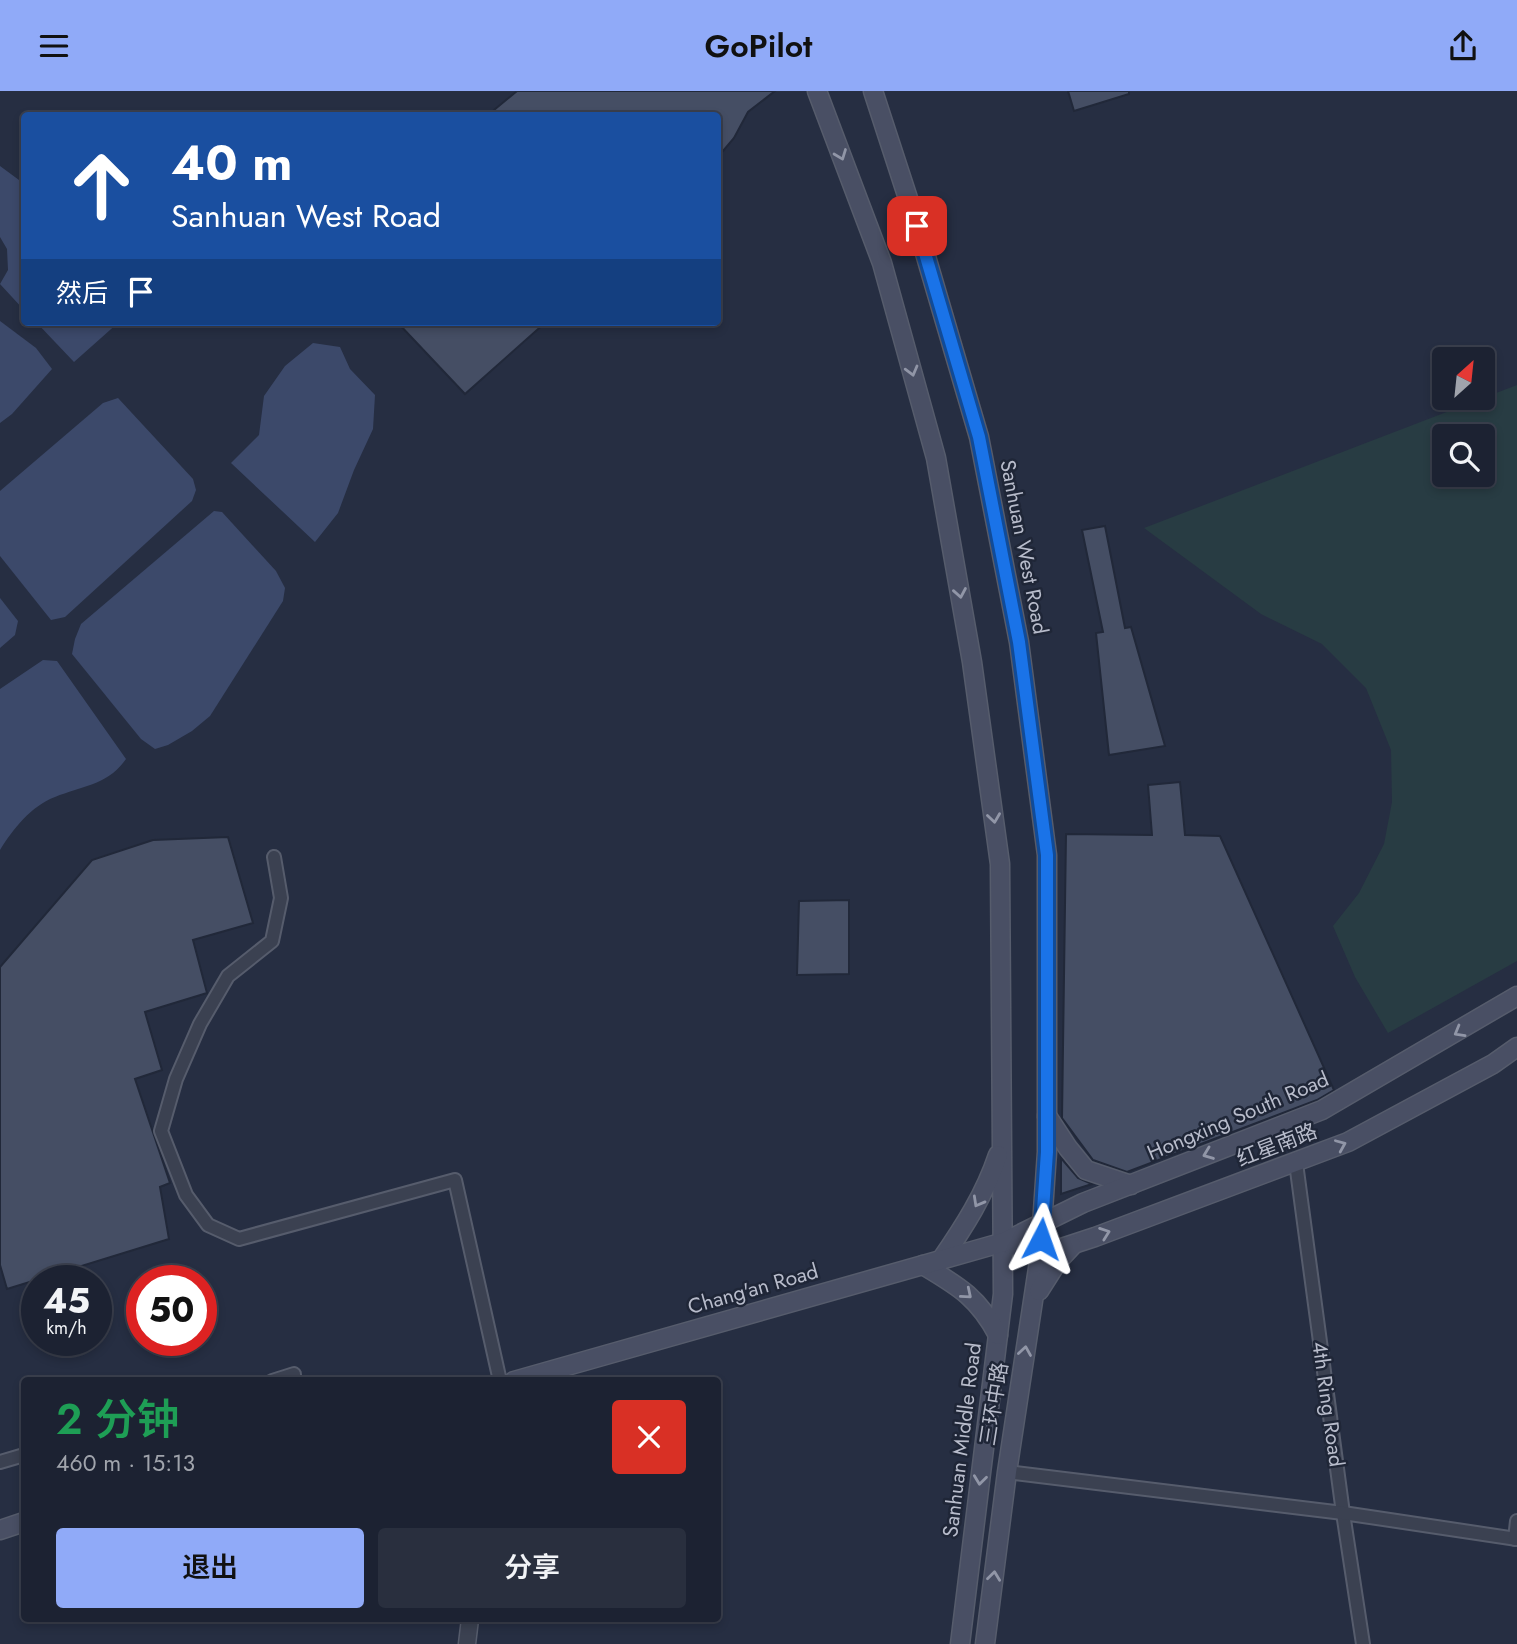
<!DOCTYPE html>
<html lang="zh">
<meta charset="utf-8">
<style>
:root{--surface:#1c2232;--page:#292f3e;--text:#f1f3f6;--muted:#a0a4ac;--line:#3a3f4d;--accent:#90aaf8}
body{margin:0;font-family:Jost,"Noto Sans SC",sans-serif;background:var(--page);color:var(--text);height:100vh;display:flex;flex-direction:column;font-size:26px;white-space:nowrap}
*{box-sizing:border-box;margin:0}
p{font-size:23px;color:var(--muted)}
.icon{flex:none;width:38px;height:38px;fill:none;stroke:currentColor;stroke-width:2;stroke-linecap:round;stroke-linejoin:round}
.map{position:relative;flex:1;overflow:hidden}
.drawer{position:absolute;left:21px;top:1286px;width:700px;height:245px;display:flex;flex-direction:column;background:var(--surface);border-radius:7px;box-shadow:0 4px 10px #0003,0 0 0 2px var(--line)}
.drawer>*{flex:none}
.banner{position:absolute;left:21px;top:21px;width:700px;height:214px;border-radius:7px;box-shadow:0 4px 10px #0003,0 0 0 2px var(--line);background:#1a4fa0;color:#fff;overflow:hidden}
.needle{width:46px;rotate:27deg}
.tools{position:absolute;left:1432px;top:256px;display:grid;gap:14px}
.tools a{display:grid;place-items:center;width:63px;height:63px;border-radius:7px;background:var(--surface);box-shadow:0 4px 10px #0003,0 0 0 2px var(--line);font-size:35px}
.speed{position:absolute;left:21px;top:1174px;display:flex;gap:14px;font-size:35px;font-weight:700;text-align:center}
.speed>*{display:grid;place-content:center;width:91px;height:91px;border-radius:50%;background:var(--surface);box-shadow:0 4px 10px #0003,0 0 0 2px var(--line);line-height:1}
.speed small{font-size:18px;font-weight:400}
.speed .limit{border:10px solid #d22;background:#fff;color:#111}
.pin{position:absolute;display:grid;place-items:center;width:60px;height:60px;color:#fff;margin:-30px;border-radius:14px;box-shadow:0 4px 10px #0006}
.me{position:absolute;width:77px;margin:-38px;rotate:4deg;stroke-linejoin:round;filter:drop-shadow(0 0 5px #0008)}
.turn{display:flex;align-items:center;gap:24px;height:147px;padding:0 35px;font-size:32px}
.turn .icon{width:91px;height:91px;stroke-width:2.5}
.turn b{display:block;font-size:49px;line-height:60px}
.then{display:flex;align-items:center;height:66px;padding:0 35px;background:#0003;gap:14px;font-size:26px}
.round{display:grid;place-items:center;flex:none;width:74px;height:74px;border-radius:7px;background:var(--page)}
.head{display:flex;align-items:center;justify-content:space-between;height:119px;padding:0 35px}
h1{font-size:42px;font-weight:600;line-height:52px;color:#1e9e55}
.action{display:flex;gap:14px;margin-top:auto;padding:14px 35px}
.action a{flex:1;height:80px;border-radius:7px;background:var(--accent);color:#111;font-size:28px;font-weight:600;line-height:80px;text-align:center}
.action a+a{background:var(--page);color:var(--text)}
header{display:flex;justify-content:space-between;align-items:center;height:91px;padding:0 35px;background:var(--accent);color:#111;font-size:32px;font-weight:600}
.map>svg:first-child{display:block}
.green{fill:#283c43;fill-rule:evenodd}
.water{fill:#3c496a}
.building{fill:#454e64;stroke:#212839;stroke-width:2}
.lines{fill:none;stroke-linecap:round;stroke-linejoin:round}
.minor-casing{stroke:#565c6c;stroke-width:16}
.tertiary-casing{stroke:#565c6c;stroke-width:19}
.secondary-casing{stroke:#565c6c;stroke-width:21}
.minor{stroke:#3b4151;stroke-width:12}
.tertiary{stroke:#3b4151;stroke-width:16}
.secondary{stroke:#494f64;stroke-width:18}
.oneway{stroke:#9196a7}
.route-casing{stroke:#114b97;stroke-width:18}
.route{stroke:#1a73e8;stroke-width:12}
.labels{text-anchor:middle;stroke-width:5;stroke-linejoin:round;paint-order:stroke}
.street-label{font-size:21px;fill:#b8bccb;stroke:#1f2637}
</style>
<header><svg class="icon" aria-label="menu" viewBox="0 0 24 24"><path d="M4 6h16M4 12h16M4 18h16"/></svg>GoPilot<svg class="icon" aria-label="share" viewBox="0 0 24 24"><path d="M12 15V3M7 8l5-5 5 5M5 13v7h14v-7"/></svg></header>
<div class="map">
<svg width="1517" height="1553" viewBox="0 0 1517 1553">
<rect width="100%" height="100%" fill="#262e42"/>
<path class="green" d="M1517,294V870L1388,942L1355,886L1333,835L1359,802L1384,753L1392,711L1391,659L1366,597L1322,553L1261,523L1144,437ZM1444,345H1482V383H1444Z"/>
<g class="water">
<path d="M0,75L19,89L24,96V219L0,193L8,179L7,158L0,146Z"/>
<path d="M0,230L36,257L52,278L12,323L0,332Z"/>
<path d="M36,231H119L74,271Z"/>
<path d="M313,252L340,256L350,278L375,304L373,338L354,379L338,422L315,451L231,372L259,344L264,305L285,275Z"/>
<path d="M118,307L193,388L196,399L192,410L65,526L51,529L0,465V400L103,312Z"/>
<path d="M214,420L222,421L276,480L285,497L283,510L210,625L192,640L168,654L155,658L141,648L72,563L75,548L81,533Z"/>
<path d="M0,507L18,530L15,544L0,557Z"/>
<path d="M43,569L57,570L126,668C108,694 82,695 55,706C31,715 13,738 0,759V598Z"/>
</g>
<g class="building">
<path d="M517,0H775L748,21L734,47L718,66V24H488Z"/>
<path d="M1068,0H1129V3L1074,20Z"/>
<path d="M397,231H546L465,303Z"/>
<path d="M1105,435L1125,537L1131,536L1165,655L1109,664L1096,542L1103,541L1082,439Z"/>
<path d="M1180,691L1185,744L1220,745L1334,999L1317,1009L1127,1081L1093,1069L1062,1027L1066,743L1152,744L1148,694Z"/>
<path d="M228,746L253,832L193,849L207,902L145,921L162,979L135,988L170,1092L160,1096L169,1148L7,1198L0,1174V876L92,769L153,749Z"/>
<path d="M849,809V883L797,884L799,810Z"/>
<path d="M1061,1067L1078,1087L1092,1093L1061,1103Z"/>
</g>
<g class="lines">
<g class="minor-casing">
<g id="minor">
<path d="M274,766L281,807L272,850L228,885L200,933L176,988L161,1040L186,1104L208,1134L239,1148L455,1089L500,1290"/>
<path d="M1296,1072L1343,1422L1363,1553"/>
<path d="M272,1290L294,1283"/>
<path d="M0,1371L24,1364"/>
<path d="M1007,1381L1343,1422L1517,1448"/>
<path d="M1515,1448L1517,1430"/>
</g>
</g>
<g class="tertiary-casing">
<path id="tertiary" d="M467,1553L470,1528"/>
</g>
<g class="secondary-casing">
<g id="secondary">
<path d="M817,0L882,172L936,367L972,571L1000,773L1003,1203L960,1553"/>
<path d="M873,0L917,135L979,346L1019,551L1047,764V1061L1040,1164L1007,1381L985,1553"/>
<path d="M1047,1025L1068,1057L1086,1079L1131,1094"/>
<path d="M1004,1151L1040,1164"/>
<path d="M1040,1164L1095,1146L1348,1051L1493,973L1517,956"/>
<path d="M941,1169C964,1136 985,1103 998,1064"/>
<path d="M923,1174C958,1195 978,1206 998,1244"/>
<path d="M1039,1200L1058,1170L1072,1155"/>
<path d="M514,1290L1004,1151L1083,1112L1322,1019L1517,905"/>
<path d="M0,1439L24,1431"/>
</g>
</g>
<use href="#minor" class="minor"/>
<use href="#tertiary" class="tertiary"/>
<use href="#secondary" class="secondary"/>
</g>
<defs><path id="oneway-chevron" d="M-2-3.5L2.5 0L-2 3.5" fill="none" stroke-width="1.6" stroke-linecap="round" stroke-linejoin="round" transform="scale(1.75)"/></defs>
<g class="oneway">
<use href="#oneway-chevron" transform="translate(841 64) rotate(69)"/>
<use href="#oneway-chevron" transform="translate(912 280) rotate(75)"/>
<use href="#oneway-chevron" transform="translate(960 502) rotate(80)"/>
<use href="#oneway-chevron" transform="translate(994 727) rotate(82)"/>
<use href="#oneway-chevron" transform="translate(1459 941) rotate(150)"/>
<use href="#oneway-chevron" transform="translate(1341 1054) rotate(-23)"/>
<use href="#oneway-chevron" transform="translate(1208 1063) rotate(159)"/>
<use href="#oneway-chevron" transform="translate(978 1111) rotate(119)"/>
<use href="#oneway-chevron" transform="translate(1105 1142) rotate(-20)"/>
<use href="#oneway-chevron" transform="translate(967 1203) rotate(40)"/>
<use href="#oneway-chevron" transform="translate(1025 1260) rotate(-81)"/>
<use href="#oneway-chevron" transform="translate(980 1389) rotate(97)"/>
<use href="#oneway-chevron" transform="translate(994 1485) rotate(-83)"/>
</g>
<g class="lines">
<g class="route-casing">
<path id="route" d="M917,135L979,346L1019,551L1047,764V1061L1041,1148"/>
</g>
<use href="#route" class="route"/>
</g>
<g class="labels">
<g class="street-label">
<text transform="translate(1024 456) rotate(79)" y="7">Sanhuan West Road</text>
<text transform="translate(1238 1025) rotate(-23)" y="7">Hongxing South Road</text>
<text transform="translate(1277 1054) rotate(-21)" y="7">红星南路</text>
<text transform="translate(753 1198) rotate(-16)" y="7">Chang'an Road</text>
<text transform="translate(994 1313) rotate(-81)" y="7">三环中路</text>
<text transform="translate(1328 1313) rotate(82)" y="7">4th Ring Road</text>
<text transform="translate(962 1349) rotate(-83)" y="7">Sanhuan Middle Road</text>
</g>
</g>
</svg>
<div class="tools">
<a><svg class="needle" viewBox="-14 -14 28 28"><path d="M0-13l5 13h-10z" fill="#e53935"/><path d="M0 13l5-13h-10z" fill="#a0a4ac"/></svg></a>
<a><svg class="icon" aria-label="search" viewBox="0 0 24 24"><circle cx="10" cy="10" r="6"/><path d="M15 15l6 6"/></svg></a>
</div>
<div class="speed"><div>45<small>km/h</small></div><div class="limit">50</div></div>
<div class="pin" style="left:917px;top:135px;background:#d93025"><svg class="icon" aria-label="arrive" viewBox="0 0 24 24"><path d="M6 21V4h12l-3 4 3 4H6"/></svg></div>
<svg class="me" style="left:1041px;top:1148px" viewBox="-20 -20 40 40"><path d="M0-17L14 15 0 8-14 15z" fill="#1a73e8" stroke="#fff" stroke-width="4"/></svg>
<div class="banner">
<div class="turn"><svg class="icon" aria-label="ahead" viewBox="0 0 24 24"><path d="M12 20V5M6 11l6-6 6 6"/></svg><div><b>40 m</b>Sanhuan West Road</div></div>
<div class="then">然后<svg class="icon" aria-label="arrive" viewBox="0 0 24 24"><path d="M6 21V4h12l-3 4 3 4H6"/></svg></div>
</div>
<section class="drawer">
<div class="head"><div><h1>2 分钟</h1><p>460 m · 15:13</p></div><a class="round" style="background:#d93025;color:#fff"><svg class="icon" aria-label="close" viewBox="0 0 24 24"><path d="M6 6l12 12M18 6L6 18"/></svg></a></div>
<div class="action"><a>退出</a><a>分享</a></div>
</section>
</div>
